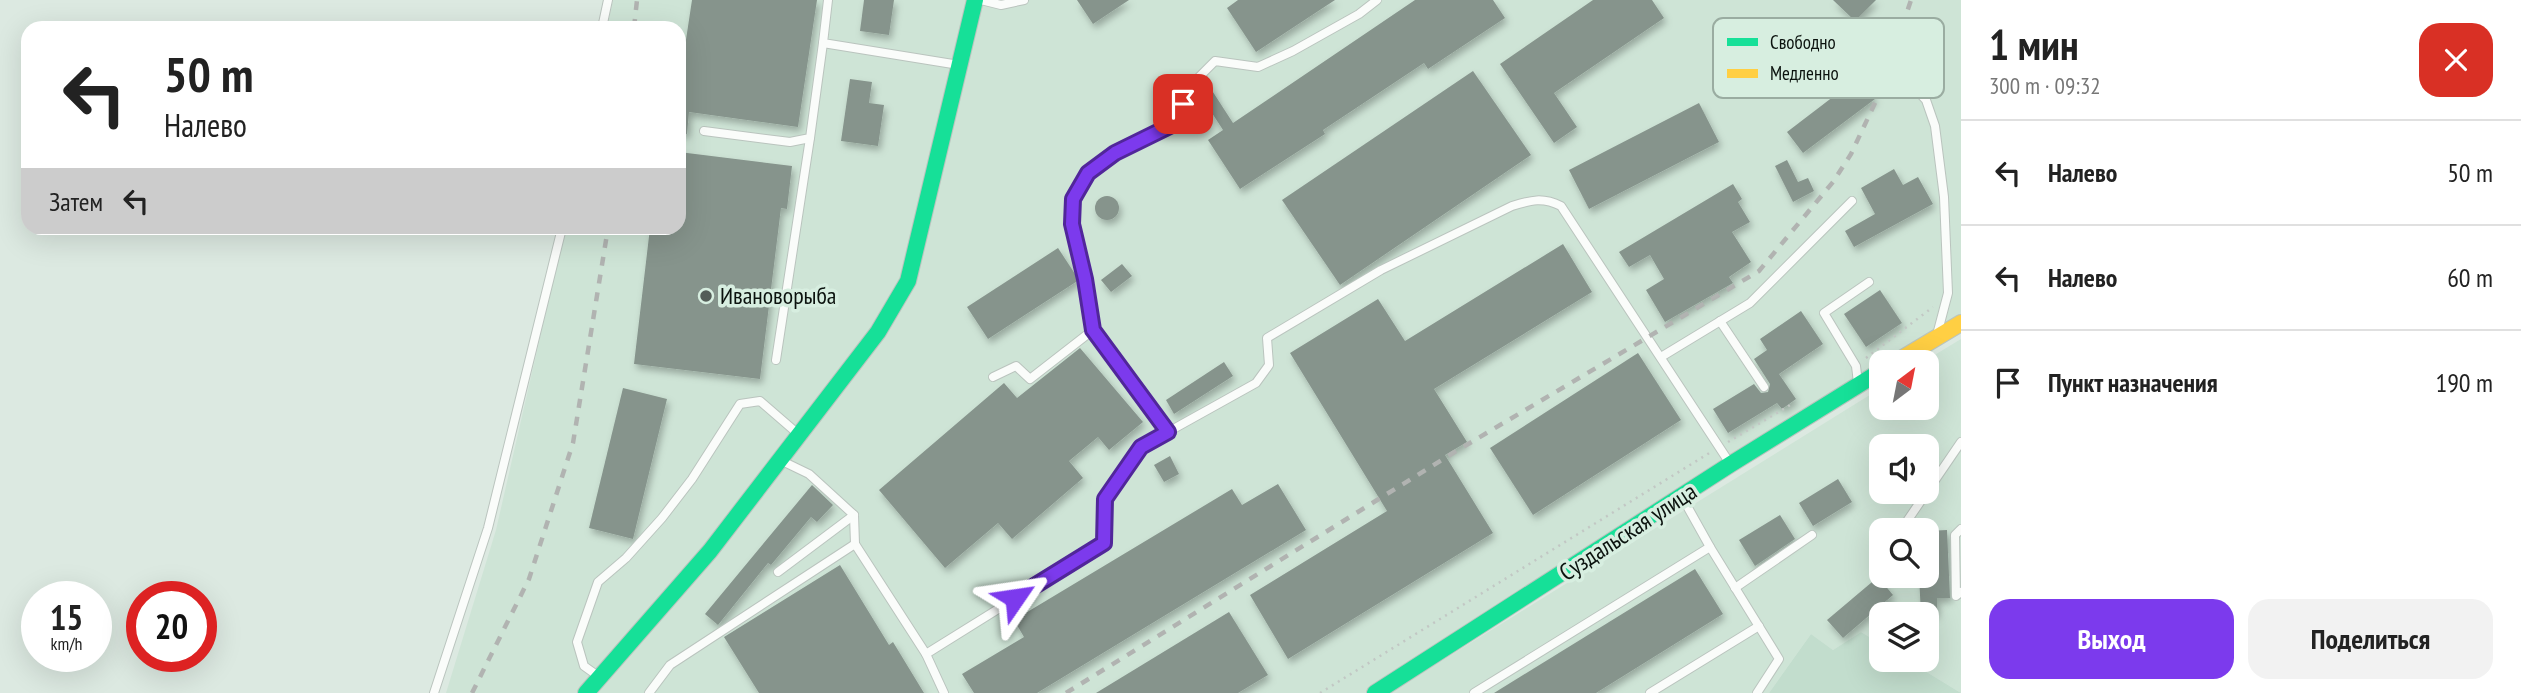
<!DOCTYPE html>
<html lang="ru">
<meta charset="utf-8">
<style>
:root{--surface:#fff;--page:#f2f2f2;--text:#222;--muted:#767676;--line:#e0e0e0;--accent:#7c3aed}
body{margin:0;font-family:"PT Sans Narrow",sans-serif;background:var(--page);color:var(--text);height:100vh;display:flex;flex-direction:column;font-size:26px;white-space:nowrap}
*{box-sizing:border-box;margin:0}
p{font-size:23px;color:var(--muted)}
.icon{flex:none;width:38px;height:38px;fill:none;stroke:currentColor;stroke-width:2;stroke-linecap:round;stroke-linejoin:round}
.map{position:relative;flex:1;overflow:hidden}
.side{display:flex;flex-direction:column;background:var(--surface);width:560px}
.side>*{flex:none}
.hud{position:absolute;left:21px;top:21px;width:665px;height:214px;border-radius:21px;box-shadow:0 7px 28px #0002;background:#fff;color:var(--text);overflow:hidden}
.needle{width:46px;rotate:32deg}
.buttons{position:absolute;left:1869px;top:350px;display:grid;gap:14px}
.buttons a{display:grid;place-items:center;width:70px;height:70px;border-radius:14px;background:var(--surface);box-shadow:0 7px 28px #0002;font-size:35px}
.speed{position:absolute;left:21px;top:581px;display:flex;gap:14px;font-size:35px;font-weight:700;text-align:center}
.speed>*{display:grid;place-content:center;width:91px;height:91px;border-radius:50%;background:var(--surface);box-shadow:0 7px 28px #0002;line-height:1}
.speed small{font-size:18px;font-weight:400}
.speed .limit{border:10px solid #d22;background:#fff;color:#111}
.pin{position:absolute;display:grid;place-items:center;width:60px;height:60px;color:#fff;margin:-30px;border-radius:14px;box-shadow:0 4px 10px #0006}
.me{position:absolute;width:77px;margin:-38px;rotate:58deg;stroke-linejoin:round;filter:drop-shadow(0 0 5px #0008)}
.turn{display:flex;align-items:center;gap:24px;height:147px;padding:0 28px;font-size:32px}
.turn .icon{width:91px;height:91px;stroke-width:2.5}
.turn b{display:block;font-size:49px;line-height:60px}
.then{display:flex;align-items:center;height:66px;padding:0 28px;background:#0003;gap:14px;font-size:26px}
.round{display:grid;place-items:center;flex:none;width:74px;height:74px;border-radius:21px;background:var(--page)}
.head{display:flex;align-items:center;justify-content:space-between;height:119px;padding:0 28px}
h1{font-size:42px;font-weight:700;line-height:52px}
.primary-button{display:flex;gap:14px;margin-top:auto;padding:14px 28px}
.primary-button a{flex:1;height:80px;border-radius:21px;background:var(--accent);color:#fff;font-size:28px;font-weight:700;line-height:80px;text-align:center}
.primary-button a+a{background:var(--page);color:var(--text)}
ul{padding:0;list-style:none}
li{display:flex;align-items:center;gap:21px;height:105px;padding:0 28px;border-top:2px solid var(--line)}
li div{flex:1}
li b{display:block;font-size:26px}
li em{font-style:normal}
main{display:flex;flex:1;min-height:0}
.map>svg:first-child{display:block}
.built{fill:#cee4d6;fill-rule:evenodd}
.green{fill:#c2ddcd}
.building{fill:#86948c;filter:url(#shadow)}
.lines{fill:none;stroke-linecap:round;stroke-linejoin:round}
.lane-casing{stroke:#bac4be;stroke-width:10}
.fast-casing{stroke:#bac4be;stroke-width:18}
.slow-casing{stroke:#bac4be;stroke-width:18}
.path{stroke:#c2c7c4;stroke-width:2.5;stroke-dasharray:2 5;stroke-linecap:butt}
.lane{stroke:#fafcfa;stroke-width:8}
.fast{stroke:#16e098;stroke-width:16}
.slow{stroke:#ffcf43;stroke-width:16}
.rail{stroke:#b1b3b1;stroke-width:4.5;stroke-dasharray:9 9;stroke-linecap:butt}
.route-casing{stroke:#51269a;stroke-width:18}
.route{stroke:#7c3aed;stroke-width:12}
.poi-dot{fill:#545d58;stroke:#d7eee0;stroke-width:2.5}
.labels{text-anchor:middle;stroke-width:7;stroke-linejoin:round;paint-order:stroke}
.poi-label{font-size:24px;fill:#0b120e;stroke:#d7eee0;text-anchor:start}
.street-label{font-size:24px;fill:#0b120e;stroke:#d7eee0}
.key{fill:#d7eee0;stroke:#9aaca1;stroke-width:2}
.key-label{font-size:19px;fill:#0b120e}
</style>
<main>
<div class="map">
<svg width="1961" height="693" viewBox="0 0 1961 693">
<defs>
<filter id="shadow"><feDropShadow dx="2.5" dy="4.5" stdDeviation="3.5" flood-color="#0004"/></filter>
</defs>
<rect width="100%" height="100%" fill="#dce9e1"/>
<g class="built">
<path d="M613,0H1961V328L1906,362H1881L1370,693H446L496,530L565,228H679V28H607Z"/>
<path d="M1961,339V693L1907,660H1927V614H1881V644L1861,632L1833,650L1811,634L1769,693H1390L1881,388V408H1927V362H1923ZM1881,446H1927V492H1881ZM1881,530H1927V576H1881Z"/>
</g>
<path class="green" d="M1861,632L1881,644V660H1907L1961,693H1769L1811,634L1833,650Z"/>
<g class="building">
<path d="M692,0H817L798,127L689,112L687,134L679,133V86Z"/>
<path d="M864,0H894L889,35L860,31Z"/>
<path d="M1077,0H1129L1093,24Z"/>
<path d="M1238,0H1335L1256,52L1227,8Z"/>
<path d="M1415,0H1493L1505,18L1428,69L1424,63L1323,130L1325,134L1240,189L1208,140L1223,130L1201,96L1211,89L1233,123Z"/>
<path d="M1593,0H1652L1664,18L1554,93L1577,127L1554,143L1500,64Z"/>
<path d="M1833,0H1876L1855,21Z"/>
<path d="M1473,71L1531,155L1340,285L1282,200Z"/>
<path d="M1859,77L1875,99L1803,153L1787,132Z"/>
<path d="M850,79L872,82L869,103L884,105L878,146L841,141Z"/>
<path d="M1699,103L1719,142L1589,209L1569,170Z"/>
<path d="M679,152L792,166L787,209L781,208L760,379L634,364L650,228H679Z"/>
<path d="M1787,160L1798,182L1808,178L1814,191L1793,202L1775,166Z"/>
<path d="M1894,169L1903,185L1918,177L1933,204L1854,247L1845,231L1875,214L1861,188Z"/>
<path d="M1733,184L1742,199L1738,202L1750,222L1732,232L1751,262L1729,277L1733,283L1665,322L1646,290L1664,279L1650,255L1629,267L1619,252Z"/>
<circle cx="1107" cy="208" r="12"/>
<path d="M1563,244L1592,292L1434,389L1467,442L1445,455L1493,533L1288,659L1250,595L1387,511L1290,353L1378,299L1405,341Z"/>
<path d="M1058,248L1079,280L988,339L967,307Z"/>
<path d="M1122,264L1132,276L1111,292L1101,280Z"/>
<path d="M1880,290L1902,323L1866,347L1844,314Z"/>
<path d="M1801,311L1823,344L1779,374L1796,399L1782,409L1777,403L1728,433L1713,409L1754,384L1761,393L1768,392L1770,384L1754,359L1767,350L1760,339Z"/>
<path d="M1080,348L1143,422L1109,450L1098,437L1069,461L1083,478L1012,539L998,523L945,568L879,490L1004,383L1017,398Z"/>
<path d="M1638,353L1681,420L1533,515L1490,448Z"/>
<path d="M1224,362L1233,376L1174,414L1166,400Z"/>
<path d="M623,388L667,399L633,539L589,528Z"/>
<path d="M1170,456L1179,474L1164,482L1154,465Z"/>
<path d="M1838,479L1852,502L1813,526L1799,503Z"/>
<path d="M1278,484L1306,530L1037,693H974L962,674L1024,637L1014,620L1232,489L1242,505Z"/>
<path d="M812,485L833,505L817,522L811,517L771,565L768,563L718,625L705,614Z"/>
<path d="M1780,515L1795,539L1755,566L1739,540Z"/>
<path d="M1947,530L1950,598H1937V614H1921L1919,576H1927V531Z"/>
<path d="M840,565L889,645L893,642L924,693H759L724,637Z"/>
<path d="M1695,569L1723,614L1596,693H1494Z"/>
<path d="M1878,577L1893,595L1843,638L1827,620Z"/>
<path d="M1229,612L1268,675L1238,693H1096Z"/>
</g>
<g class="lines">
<g class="lane-casing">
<g id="lane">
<path d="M828,0L823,43L959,65"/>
<path d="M981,0L1001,5L1024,0"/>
<path d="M1844,22L1891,63L1926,100L1935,126L1944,197L1948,293L1938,331"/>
<path d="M602,28L608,0"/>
<path d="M704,131L790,142L810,138L823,43"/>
<path d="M1720,321L1764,387"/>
<path d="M1093,330C1090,313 1089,294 1085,277C1070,221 1058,192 1113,154C1132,142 1156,133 1176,123L1191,85L1215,61L1258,67L1293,51L1359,14L1377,0"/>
<path d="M1661,357L1750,303L1852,201"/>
<path d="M776,360L810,138"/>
<path d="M993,377L1016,366L1030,379L1093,330L1168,432"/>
<path d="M1858,383L1856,366L1824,313L1869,282"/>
<path d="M780,460L809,474L854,515L855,544L926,654"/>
<path d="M1682,497L1710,547L1779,659L1757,693"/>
<path d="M1961,529L1955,535L1956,596L1961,592"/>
<path d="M1901,530L1961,442"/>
<path d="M1875,569L1881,560"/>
<path d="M778,572L854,515"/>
<path d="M1735,588L1812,535"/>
<path d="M598,676L584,666L577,642L598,582L626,558L662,518L692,479L740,404L760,401L797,433"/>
<path d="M434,693L488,528L562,228"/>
<path d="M649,693L670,665L855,544"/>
<path d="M944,693L926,654L1104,543L1105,499L1141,447L1256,383L1269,365L1267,338L1381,270L1512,206C1531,200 1543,197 1561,206L1729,462"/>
<path d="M1474,693L1710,547"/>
<path d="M1650,693L1759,626"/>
</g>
</g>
<g class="fast-casing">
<g id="fast">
<path d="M586,693L710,551L878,332L908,281L975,0"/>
<path d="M1375,693L1731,464L1881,371"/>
</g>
</g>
<g class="slow-casing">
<path id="slow" d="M1896,362L1961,323"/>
</g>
<g class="path">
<path d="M1866,358L1933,307"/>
<path d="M1728,442L1792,404"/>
<path d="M1320,693L1711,452"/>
</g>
<use href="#lane" class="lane"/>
<use href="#fast" class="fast"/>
<use href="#slow" class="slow"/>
<g class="rail">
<path d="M634,28L637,0"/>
<path d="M472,693L529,579L573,443L608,228"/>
<path d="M1066,693L1453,453L1759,271L1833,182L1851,154L1882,88L1911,0"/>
</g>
</g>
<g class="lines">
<g class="route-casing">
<path id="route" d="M1015,598L1104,543L1105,499L1141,447L1168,432L1093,330L1085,279L1072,224L1073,199L1088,173L1115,153L1176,123L1183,104"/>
</g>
<use href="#route" class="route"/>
</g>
<circle class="poi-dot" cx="706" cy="296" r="7"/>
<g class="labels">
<g class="poi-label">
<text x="720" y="304">Ивановорыба</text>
</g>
<g class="street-label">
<text transform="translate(1628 532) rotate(-33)" y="8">Суздальская улица</text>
</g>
</g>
<rect x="1713" y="18" width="231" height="80" rx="10" class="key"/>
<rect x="1727" y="38" width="31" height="8" fill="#16e098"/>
<rect x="1727" y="69" width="31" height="9" fill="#ffcf43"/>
<g class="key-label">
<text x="1770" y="49">Свободно</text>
<text x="1770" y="80">Медленно</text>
</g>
</svg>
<div class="buttons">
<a><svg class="needle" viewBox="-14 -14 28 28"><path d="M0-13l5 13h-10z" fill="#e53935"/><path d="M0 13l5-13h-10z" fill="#767676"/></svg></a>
<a><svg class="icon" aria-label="sound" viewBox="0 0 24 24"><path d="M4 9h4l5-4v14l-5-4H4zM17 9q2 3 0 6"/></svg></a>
<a><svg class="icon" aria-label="search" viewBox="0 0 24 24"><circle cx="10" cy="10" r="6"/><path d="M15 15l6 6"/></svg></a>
<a><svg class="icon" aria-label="layers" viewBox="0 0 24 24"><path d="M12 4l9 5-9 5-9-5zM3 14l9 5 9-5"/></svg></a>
</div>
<div class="speed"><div>15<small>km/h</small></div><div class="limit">20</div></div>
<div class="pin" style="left:1183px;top:104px;background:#d93025"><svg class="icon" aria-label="arrive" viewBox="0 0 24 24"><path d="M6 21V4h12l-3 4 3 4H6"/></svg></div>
<svg class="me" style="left:1015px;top:598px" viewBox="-20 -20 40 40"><path d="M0-17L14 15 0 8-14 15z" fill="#7c3aed" stroke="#fff" stroke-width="4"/></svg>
<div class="hud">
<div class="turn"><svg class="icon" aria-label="left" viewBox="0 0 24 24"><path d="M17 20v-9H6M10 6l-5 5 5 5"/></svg><div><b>50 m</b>Налево</div></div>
<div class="then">Затем<svg class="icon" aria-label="left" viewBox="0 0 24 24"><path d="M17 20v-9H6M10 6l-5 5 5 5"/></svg></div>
</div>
</div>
<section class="side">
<div class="head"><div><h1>1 мин</h1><p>300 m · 09:32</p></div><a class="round" style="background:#d93025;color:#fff"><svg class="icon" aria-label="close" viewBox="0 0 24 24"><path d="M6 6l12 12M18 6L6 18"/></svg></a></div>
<ul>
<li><svg class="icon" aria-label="left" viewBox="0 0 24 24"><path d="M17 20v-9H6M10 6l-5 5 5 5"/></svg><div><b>Налево</b></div><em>50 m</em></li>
<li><svg class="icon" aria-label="left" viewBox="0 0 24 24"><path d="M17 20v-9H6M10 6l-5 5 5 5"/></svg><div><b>Налево</b></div><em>60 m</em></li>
<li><svg class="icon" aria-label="arrive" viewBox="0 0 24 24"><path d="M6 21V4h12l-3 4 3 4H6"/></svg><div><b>Пункт назначения</b></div><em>190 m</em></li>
</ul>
<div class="primary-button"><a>Выход</a><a>Поделиться</a></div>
</section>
</main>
